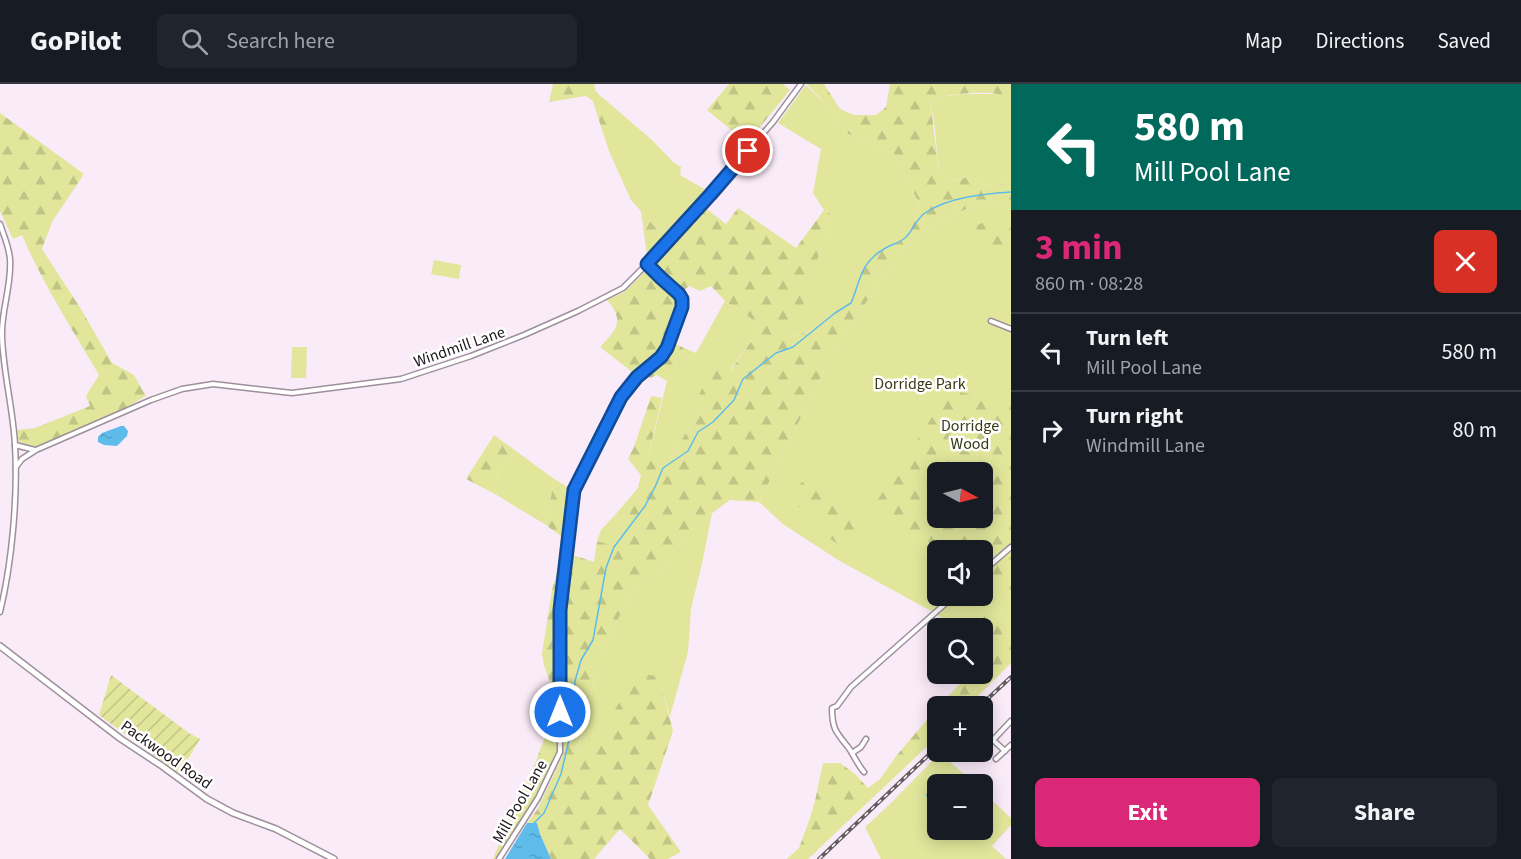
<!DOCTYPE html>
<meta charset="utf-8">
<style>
:root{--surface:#171b24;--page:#20242c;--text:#f1f3f6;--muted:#9ea1a6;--line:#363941;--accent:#db2777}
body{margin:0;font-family:"Source Sans 3",sans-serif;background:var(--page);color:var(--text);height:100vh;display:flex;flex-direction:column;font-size:22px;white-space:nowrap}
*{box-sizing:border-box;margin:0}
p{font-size:20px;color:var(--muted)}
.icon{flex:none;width:33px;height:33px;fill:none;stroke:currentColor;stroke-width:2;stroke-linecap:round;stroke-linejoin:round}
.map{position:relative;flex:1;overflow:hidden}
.panel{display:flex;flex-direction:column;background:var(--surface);width:510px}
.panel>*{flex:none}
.guide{background:#00695c;color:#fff;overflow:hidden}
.needle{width:39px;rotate:97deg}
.buttons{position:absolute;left:927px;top:378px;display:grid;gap:12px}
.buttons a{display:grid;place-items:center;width:66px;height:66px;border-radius:9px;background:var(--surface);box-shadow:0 3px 15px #0003;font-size:30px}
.pin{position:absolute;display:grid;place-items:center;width:51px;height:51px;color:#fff;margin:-26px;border:3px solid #fff;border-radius:50%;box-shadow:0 2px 6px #0007}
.me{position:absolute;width:66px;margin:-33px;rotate:0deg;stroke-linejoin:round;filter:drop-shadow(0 0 4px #0008)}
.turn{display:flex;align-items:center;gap:21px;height:126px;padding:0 24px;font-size:27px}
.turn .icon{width:78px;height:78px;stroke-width:2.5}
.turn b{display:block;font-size:42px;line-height:51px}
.round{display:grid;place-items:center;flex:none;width:63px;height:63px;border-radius:9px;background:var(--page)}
.headline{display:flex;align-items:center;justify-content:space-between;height:102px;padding:0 24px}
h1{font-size:36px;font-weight:700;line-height:45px;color:var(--accent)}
.primary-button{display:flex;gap:12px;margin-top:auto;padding:12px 24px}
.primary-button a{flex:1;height:69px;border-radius:9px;background:var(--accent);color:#fff;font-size:24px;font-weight:700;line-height:69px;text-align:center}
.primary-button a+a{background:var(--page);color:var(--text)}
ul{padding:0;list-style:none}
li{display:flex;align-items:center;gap:18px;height:78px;padding:0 24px;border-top:2px solid var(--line)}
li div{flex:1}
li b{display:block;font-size:22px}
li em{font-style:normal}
header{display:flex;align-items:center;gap:36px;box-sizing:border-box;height:84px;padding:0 30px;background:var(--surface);border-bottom:2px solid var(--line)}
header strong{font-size:28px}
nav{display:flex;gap:33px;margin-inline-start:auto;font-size:21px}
.search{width:420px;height:54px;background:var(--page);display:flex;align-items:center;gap:15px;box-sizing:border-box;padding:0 21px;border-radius:9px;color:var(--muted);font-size:22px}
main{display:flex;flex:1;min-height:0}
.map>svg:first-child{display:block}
.green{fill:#e1e69b;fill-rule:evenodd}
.forest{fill:url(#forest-firs);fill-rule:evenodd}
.garden{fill:url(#garden-furrows)}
.water{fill:url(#water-ripples)}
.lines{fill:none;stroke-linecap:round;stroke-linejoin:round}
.stream{stroke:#5fbcea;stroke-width:1.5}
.minor-casing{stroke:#9d909c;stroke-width:7}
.tertiary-casing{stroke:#9d909c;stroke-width:8}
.minor{stroke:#fff;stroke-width:4}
.tertiary{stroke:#fff;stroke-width:5}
.rail-casing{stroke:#645c63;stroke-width:4}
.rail{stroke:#fff;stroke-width:1.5;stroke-dasharray:4.5;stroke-linecap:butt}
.route-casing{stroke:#114b97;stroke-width:15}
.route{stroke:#1a73e8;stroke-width:10}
.labels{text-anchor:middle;stroke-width:5;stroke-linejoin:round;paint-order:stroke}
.street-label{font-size:16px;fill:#1a1519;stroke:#fff}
.park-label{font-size:16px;fill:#393a15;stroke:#fff}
</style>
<header>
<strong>GoPilot</strong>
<div class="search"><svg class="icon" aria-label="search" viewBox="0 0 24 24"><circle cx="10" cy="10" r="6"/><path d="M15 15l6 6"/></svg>Search here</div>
<nav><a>Map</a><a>Directions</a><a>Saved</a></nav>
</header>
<main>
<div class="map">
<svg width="1011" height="775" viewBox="0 0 1011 775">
<defs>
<pattern id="forest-firs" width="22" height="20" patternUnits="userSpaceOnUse" patternTransform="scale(1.5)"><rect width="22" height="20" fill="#e1e69b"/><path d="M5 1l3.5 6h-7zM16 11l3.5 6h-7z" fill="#c0c485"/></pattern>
<pattern id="garden-furrows" width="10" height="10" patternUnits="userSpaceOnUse" patternTransform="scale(1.5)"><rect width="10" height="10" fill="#e1e69b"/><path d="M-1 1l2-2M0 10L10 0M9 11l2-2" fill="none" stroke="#c0c485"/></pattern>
<pattern id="water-ripples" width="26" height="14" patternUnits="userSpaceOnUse" patternTransform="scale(1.5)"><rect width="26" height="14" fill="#5fbcea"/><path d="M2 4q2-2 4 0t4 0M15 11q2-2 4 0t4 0" fill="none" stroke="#52a1c8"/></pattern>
</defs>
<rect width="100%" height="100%" fill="#faebf9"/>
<g class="green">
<path d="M806,1L827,22L844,48L893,69L919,119C917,130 913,144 905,154C898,161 879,166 869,176C858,188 857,205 851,219L835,229L818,244L792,253L825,151L830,130L824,126L813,109L821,65L778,39Z"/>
<path d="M596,8L652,56L673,78L681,83L680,91L706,106L672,145L654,142L631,116L609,67L593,17Z"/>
<path d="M963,10H1001L1011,17V99L985,102L970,92L949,99L939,87L935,45L930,16L940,13Z"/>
<path d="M1011,117V559L999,570L983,560L982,544H958L940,533L959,512H982V466H938V512H951L931,527L838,476L783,440L759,418L840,255L899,172L926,145L968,124ZM938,388H982V434H938Z"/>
<path d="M434,176L461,181L459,195L431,190Z"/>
<path d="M725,217L762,242L705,321L680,358L675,368L669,375L649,370L667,297L684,264L696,269Z"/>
<path d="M292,263H307L306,294H291Z"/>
<path d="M516,367L554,395L546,441L495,410L498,384Z"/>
<path d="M712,429L703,475L691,525L688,568L670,632L659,593L638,590L604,643L578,665L598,577L633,504L656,495L688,447Z"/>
<path d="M615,431L625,443L614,463L597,457L601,446Z"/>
<path d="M940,669L975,700H938V746H982L983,708L1011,734V741L992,762L1006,775H881L865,743L889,721Z"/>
</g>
<g class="forest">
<path d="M553,0H594L596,8L611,35L614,48L608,52H604L593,17L586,12L549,18Z"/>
<path d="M729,0H783L790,6L747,59L707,26Z"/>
<path d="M807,0H824L840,25L854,31H876L886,23L890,0H1011V17C1007,14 1003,11 998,10C979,7 948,10 930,16L939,87L950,99L970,92L985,102L1011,99V117L968,124L926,145L899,172L840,255L759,418L730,416L688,447L656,495L633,504L598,577L578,664L604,643L637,590L659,592L673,647L648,721L681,768L668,775H650L620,745L594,775H551L540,750L537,739H527L537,726L562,673L563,571L561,526L567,469L594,478L597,457L614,462L625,443L615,431L638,404L641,391L628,375L634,363L651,312L662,314L649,369L669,375L675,368L680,358L705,321L697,315L712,284L731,286L762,242L725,217L711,202L700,207L689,202L682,208L674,202L652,180L703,122L726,140L738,124L796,164L824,126L830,130L825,151L793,253L818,244L835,229L851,219C857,205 858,188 869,176C879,166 898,161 905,154C913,144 917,130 919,119L893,69L844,48L827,22Z"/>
<path d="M0,29L84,90L52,138L42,165L81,225L112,279L134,291L146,312L109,333L45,359L33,363L19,360L17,346L35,344L90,322L86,312L99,291C72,245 43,200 22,151L13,155L0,127Z"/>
<path d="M641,127L654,142L672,145L647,171Z"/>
<path d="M996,134C1000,141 1004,143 1011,144C1011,160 1009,164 997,174L992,166H986L978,154L972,155L968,153V145L971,143Z"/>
<path d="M647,186L679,217L678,230L661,271L636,291L600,263C617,245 625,237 607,216L624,208Z"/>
<path d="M672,258L684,264L667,297L657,291L650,294L645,290L665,272Z"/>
<path d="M950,306L1011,319V457L983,481L990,486L1011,468V519L1000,509L983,508L982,466H943L871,426ZM938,388H982V434H938Z"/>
<path d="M494,351L516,367L498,384L495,410L466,395Z"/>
<path d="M554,395L572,406L562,453L546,441Z"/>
<path d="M803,398C807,401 811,403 815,405C820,408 824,414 829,417L853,416L859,433C857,438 857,440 857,446C856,452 853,457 850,463H842L829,454L818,434L796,421L793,416L792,406L798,401Z"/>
<path d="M563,467L557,525V618L544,581L542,570L552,506Z"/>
<path d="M941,512H969L940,533L931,525L934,518Z"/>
<path d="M993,529L1006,534L1011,541V579L968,622H939L969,590H982L983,574L991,565L993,557L983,547L982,544L979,543L984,532Z"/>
<path d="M557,619L558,668L537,711L495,775H493L508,738L536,677Z"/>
<path d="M937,624V653L808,775H787L799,764L810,734L815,717L823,679H840L855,690L868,704L880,695L897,671Z"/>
</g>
<path class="garden" d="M111,591L189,649L200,655L179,690L99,631Z"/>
<g class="water">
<path d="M121,342H124L128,347L127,352L117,362L104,361L98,358V353L102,349Z"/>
<path d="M946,696L955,700H938L937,731L931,724L926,711C931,702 936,697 946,696Z"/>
<path d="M527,739H537L540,750L551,775H505Z"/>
</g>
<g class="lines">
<path class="stream" d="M534,739L544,729L561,690L571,647L575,597L581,576L593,556L606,484L614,463L645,422L655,403L663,384L688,367L698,348L713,338L734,316L743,295L776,269L793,263L835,229L851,219C861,196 859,180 884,165C890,161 899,159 905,154C913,147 916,135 925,129C948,113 984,110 1011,108"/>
<g class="minor-casing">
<g id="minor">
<path d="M0,140C4,152 9,163 10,175C12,201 1,227 2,252C3,288 13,324 15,361C18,411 12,479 0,528"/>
<path d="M991,237L1011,245"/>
<path d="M15,361L35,366"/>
<path d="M16,383L22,375L36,366L151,316L182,305L213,300L292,309L401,295L471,272L524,251L578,227L623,204L647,180L710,111L773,38L801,0"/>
<path d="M982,488L1011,463"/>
<path d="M1005,667L993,656L1011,637"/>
<path d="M852,669L861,663L866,655"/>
<path d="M996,675L1011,661"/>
<path d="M864,688C857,680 854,671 848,663C836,648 832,645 832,624L837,622L851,603L954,512"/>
<path d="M499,775L538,714L560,668V526L574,406L621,313L637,293L661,273L667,264L682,223V215L679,210L661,194L647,180"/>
</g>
</g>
<g class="tertiary-casing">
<path id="tertiary" d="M0,562L121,655L162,682L207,715L233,729L276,745L334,775"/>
</g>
<use href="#minor" class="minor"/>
<use href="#tertiary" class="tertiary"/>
<g class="rail-casing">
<g id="rail">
<path d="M980,622L1011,593"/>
<path d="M819,775L938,662"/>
</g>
</g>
<use href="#rail" class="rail"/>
</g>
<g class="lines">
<g class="route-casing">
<path id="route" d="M560,628V526L574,406L621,313L637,293L661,273L667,264L682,223V215L679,210L661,194L647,180L710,111L748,67"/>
</g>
<use href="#route" class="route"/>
</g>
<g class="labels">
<g class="street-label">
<text transform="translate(459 262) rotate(-19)" y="6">Windmill Lane</text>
<text transform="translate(167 670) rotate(35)" y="6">Packwood Road</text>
<text transform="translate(519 717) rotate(-60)" y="6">Mill Pool Lane</text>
</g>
<g class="park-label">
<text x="920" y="305">Dorridge Park</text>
<text x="970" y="347">Dorridge<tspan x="970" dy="18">Wood</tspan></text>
</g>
</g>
</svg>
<div class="buttons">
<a><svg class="needle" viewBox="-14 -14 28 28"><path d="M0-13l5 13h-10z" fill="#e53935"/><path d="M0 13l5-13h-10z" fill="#9ea1a6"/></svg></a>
<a><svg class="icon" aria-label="sound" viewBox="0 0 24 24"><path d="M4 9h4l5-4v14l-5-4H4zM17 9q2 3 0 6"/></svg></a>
<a><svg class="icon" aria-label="search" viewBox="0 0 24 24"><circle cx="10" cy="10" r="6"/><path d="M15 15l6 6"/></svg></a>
<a>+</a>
<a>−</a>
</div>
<div class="pin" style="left:748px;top:67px;background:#d93025"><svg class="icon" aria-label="arrive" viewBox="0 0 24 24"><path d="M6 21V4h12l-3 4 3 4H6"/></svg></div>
<svg class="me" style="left:560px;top:628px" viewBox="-20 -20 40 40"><circle r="17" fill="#1a73e8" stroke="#fff" stroke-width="3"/><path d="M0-11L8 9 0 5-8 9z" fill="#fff"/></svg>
</div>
<section class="panel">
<div class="guide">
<div class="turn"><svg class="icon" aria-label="left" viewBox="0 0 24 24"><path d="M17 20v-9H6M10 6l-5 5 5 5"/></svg><div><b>580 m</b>Mill Pool Lane</div></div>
</div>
<div class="headline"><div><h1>3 min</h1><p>860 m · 08:28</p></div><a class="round" style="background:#d93025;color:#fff"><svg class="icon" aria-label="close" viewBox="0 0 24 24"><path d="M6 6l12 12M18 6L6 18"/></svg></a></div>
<ul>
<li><svg class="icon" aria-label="left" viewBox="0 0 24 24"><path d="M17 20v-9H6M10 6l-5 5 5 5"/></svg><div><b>Turn left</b><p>Mill Pool Lane</p></div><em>580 m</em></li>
<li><svg class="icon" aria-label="right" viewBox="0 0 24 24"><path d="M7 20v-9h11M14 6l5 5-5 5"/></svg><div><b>Turn right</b><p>Windmill Lane</p></div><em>80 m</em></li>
</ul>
<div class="primary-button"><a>Exit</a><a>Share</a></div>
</section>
</main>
